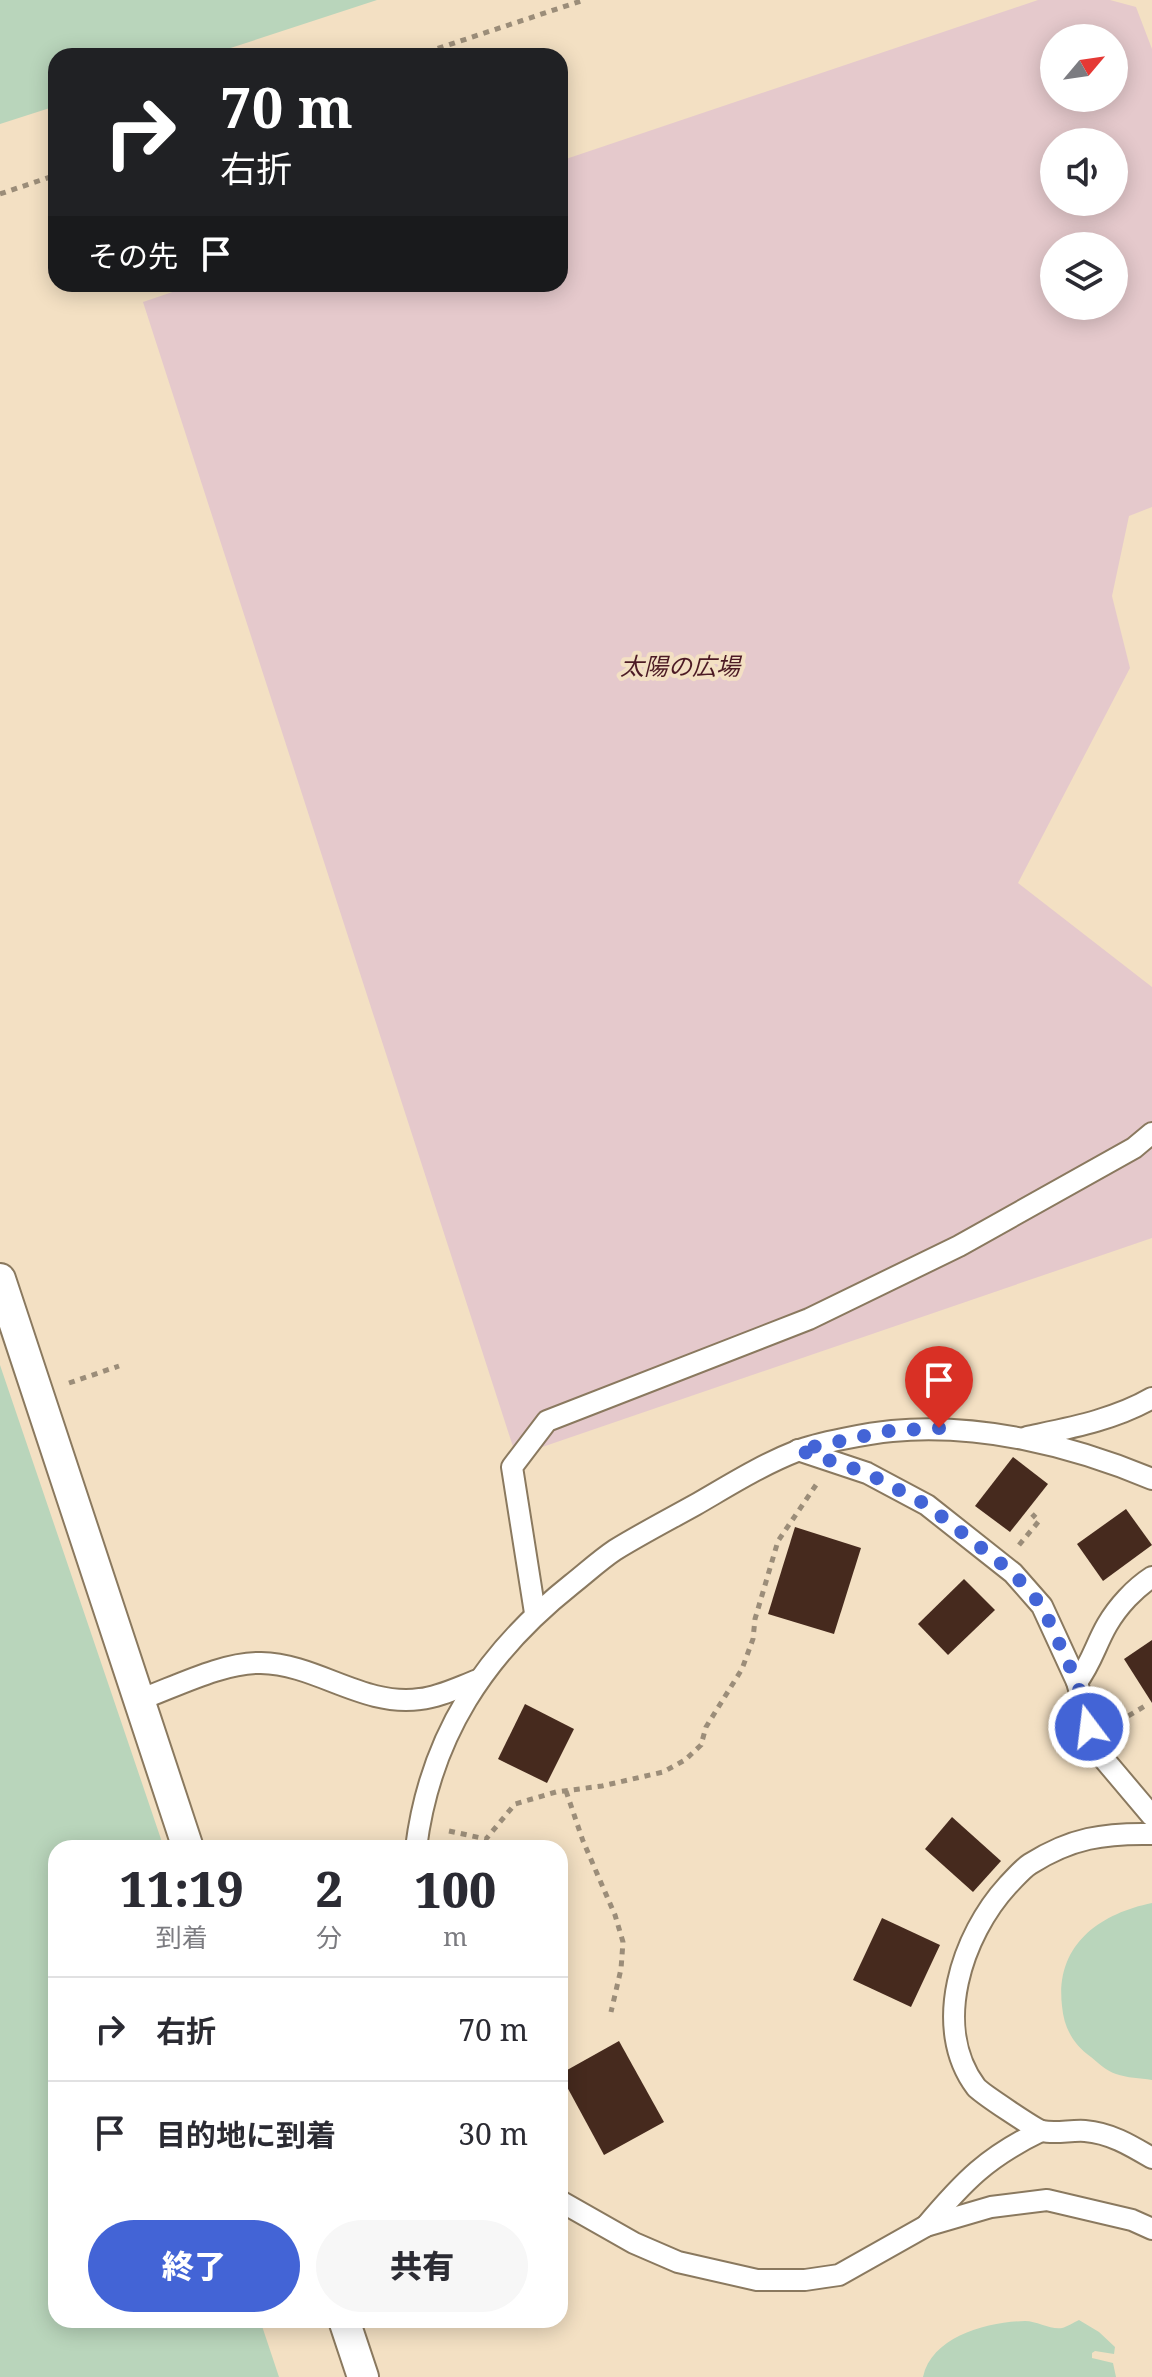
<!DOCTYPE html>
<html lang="ja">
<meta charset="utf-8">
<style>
:root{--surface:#fff;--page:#f7f7f7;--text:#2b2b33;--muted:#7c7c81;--line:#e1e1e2;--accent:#4364d6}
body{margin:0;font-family:"Noto Serif","Noto Sans JP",serif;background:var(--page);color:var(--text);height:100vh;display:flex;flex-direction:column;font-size:30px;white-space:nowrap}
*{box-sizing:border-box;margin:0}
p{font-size:26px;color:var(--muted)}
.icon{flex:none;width:44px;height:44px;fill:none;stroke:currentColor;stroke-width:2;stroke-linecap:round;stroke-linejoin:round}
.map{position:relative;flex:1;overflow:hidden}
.side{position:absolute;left:48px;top:1840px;width:520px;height:488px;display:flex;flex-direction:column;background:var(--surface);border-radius:24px;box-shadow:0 4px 20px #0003}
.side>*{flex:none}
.guide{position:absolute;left:48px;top:48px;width:520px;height:244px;border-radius:24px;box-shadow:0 4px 20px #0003;background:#202124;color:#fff;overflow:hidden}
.needle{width:52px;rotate:61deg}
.buttons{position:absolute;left:1040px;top:24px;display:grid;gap:16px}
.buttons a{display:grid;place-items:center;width:88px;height:88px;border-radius:50%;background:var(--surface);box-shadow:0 4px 20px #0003;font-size:40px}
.pin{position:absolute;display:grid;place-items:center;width:68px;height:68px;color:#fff;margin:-82px -34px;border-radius:50% 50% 50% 0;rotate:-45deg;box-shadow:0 0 8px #0007}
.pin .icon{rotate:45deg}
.me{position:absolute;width:88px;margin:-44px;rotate:345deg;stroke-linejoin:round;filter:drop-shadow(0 0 6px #0008)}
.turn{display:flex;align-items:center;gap:28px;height:168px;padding:0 40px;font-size:36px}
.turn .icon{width:104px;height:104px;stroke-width:2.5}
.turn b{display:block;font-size:56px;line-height:68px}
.then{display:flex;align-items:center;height:76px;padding:0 40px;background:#0003;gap:16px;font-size:30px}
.eta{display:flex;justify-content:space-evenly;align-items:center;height:136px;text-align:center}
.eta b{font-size:48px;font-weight:800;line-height:56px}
.primary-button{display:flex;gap:16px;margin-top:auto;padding:16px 40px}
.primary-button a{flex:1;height:92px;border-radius:48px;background:var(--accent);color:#fff;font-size:32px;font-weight:800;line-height:92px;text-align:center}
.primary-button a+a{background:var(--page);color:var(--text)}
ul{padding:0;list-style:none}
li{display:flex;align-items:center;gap:24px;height:104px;padding:0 40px;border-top:2px solid var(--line)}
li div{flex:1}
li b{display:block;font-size:30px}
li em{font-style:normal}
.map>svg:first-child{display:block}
.green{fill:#e5c9cc;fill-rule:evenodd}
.water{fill:#b9d5bb}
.building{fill:#462a1e}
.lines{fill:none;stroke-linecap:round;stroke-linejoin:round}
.service-casing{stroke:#8a795f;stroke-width:24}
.pedestrian-casing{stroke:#8a795f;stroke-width:34}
.path{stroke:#9b8d79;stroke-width:5;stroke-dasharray:6 6;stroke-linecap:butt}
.service{stroke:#fff;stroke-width:20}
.pedestrian{stroke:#fff;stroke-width:30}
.route{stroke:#4364d6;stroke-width:14;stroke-dasharray:0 25.2}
.labels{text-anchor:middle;stroke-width:8;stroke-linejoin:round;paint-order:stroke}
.park-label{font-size:24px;font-style:italic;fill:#4c1a24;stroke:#f3e0c3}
</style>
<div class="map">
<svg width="1152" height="2377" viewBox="0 0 1152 2377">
<rect width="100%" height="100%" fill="#f3e0c3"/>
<path class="green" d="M1038,0H1110L1136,7L1152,49V507L1129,516L1112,596L1130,668L1018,883L1152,987V1238L516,1456L143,302L196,284H560V161ZM1054,38H1114V98H1054ZM1054,142H1114V202H1054ZM1054,246H1114V306H1054Z"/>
<g class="water">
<path d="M0,0H377L206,56H56V106L0,124Z"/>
<path d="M0,1365L164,1848H56V2320H260L279,2377H0Z"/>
<path d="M1152,1903V2080C1140,2078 1127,2078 1116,2074C1107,2071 1098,2063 1091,2057C1073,2044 1064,2028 1062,2006C1055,1946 1098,1914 1152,1903Z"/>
<path d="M1079,2320L1099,2332L1115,2347L1114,2354L1095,2351L1092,2353V2358L1113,2363L1116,2377H923C932,2336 988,2322 1025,2321C1037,2321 1051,2330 1062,2328C1067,2327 1074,2322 1079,2320Z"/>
</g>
<g class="building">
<path d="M1013,1457L1048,1484L1010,1532L975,1506Z"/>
<path d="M1126,1509L1152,1545L1103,1581L1077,1544Z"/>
<path d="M795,1527L861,1548L834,1634L768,1614Z"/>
<path d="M964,1579L995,1610L948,1655L918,1624Z"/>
<path d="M1152,1640V1703L1124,1659Z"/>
<path d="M525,1704L574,1729L547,1783L498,1759Z"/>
<path d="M952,1817L1001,1861L973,1892L925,1849Z"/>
<path d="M882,1918L940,1945L911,2007L853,1980Z"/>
<path d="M619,2041L664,2122L604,2155L560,2074Z"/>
</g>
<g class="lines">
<g class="service-casing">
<g id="service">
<path d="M1027,1437C1069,1428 1114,1420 1152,1398"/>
<path d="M798,1450L867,1473L927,1505L1013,1573L1042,1606L1077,1682L1089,1727L1103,1758L1152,1816"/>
<path d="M535,1613L512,1467L547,1421L809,1319L959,1246L1134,1148L1152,1133"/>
<path d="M1077,1682C1091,1664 1096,1644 1107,1625C1118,1606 1135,1588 1152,1577"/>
<path d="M139,1700C175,1687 223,1662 261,1663C317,1664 363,1707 420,1699C440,1697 459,1687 478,1680"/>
<path d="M1152,1834C1104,1833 1071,1838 1030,1864C1022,1869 1015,1878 1008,1885C962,1935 931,2027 976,2087C981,2093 1035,2129 1042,2131C1055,2134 1071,2130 1085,2131C1110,2133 1130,2145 1152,2158"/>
<path d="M416,1848C430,1736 485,1653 572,1584C586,1573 600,1560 615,1550C641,1534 668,1520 695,1505C728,1486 761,1465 797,1451C817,1443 870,1433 892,1431C979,1423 1071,1445 1152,1479"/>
<path d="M560,2201L634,2243L678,2262L757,2280H805L839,2275L926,2226L991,2207L1047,2200L1132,2220L1152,2229"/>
<path d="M926,2226C964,2181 987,2157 1041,2131"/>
</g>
</g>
<g class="pedestrian-casing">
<g id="pedestrian">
<path d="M0,1279L188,1848"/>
<path d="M344,2320L363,2377"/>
</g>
</g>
<g class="path">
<path d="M415,56L584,0"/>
<path d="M0,194L56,175"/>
<path d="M69,1383L119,1366"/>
<path d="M1019,1545L1039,1521L1032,1514"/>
<path d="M1118,1722L1145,1706"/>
<path d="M566,1791L583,1841L615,1915L623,1942L621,1969L611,2012"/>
<path d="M449,1831L486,1839L515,1804L556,1792L602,1786L663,1772L685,1760L701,1745L706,1727L742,1669L753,1639L755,1619L778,1541L816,1485"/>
</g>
<use href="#service" class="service"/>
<use href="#pedestrian" class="pedestrian"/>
</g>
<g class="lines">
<path class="route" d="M939,1428L888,1431L798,1450L867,1473L927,1505L1013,1573L1042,1606L1077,1682L1089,1727"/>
</g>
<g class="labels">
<g class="park-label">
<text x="680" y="675">太陽の広場</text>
</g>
</g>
</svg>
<div class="buttons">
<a><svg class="needle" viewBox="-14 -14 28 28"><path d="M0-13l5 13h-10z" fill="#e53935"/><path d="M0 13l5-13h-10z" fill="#7c7c81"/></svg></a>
<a><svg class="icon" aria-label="sound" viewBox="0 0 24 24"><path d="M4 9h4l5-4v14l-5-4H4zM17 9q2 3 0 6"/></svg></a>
<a><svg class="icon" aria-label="layers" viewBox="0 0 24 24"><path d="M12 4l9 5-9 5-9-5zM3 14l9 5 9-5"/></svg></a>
</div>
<div class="pin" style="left:939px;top:1428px;background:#d93025"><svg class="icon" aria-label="arrive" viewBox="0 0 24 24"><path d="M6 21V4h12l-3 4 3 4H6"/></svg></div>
<svg class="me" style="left:1089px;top:1727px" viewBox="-20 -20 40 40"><circle r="17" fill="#4364d6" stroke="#fff" stroke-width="3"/><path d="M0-11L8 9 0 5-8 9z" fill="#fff"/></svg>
<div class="guide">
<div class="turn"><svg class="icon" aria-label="right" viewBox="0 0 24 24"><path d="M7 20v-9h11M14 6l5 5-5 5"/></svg><div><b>70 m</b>右折</div></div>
<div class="then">その先<svg class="icon" aria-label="arrive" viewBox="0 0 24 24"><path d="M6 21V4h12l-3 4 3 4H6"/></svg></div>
</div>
<section class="side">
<div class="eta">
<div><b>11:19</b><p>到着</p></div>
<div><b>2</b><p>分</p></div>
<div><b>100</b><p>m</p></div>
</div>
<ul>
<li><svg class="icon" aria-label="right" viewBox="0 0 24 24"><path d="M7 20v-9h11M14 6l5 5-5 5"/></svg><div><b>右折</b></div><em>70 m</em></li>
<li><svg class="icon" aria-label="arrive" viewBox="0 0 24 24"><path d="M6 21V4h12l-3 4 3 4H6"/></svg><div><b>目的地に到着</b></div><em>30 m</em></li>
</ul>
<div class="primary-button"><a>終了</a><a>共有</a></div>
</section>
</div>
